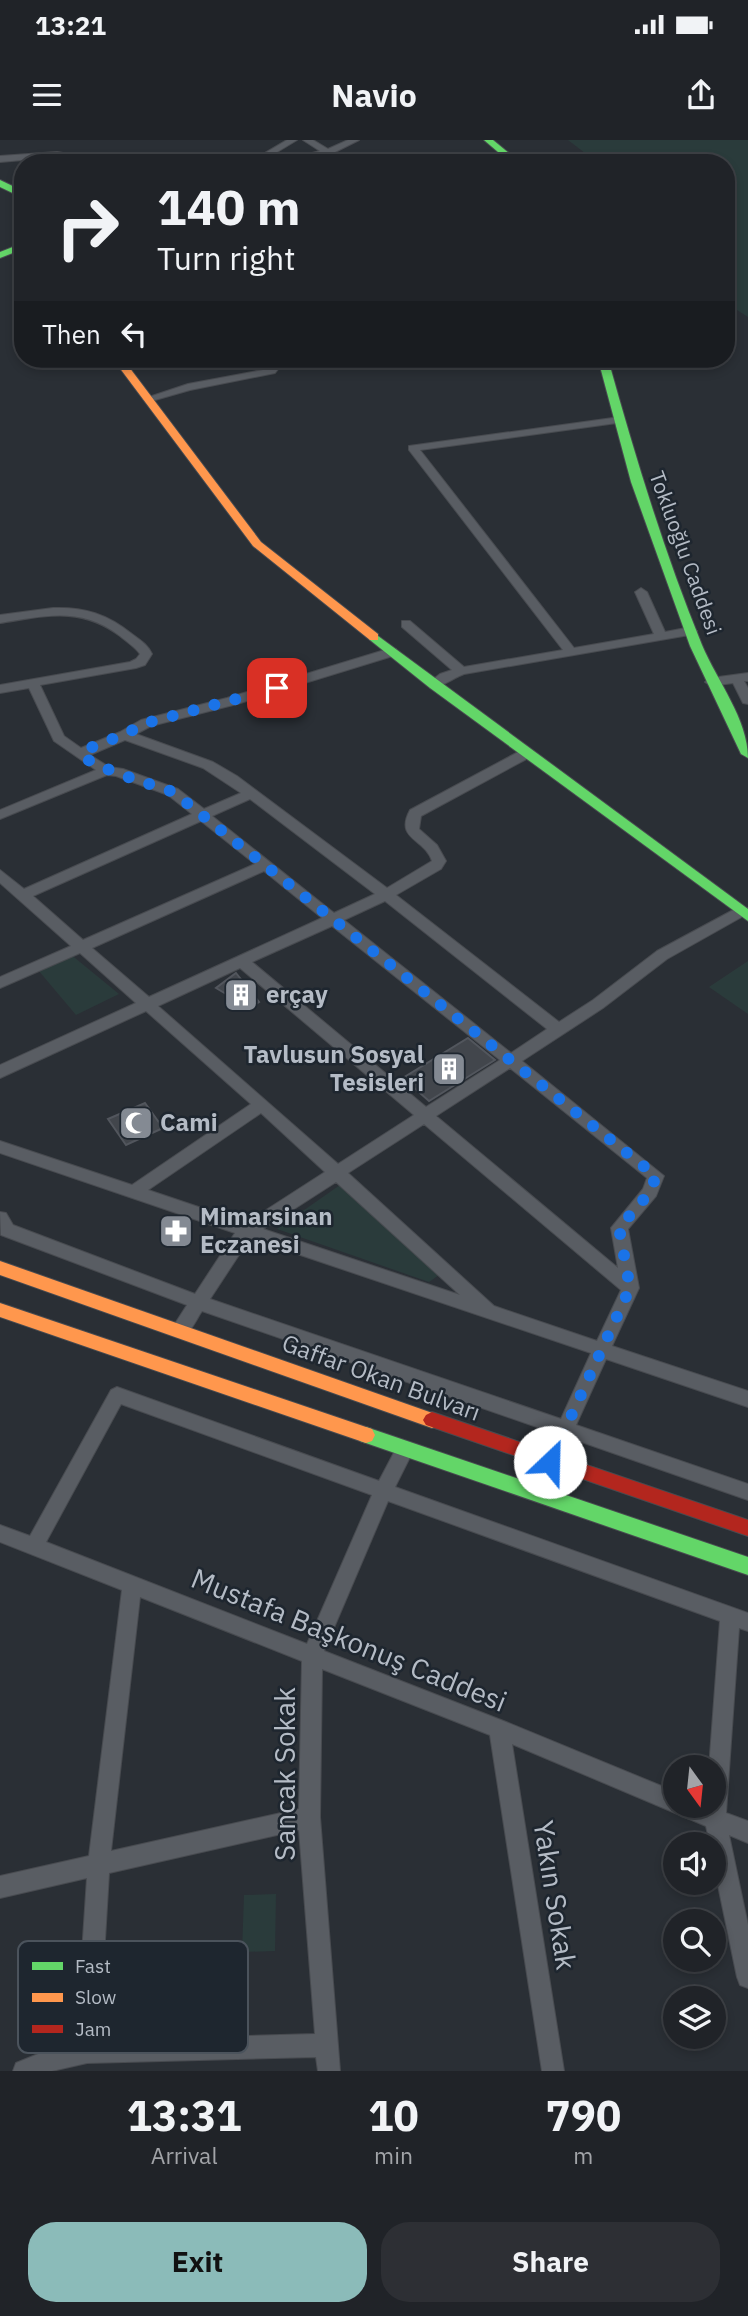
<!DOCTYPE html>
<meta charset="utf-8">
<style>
:root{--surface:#202328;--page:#2d2f34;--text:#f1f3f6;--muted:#a2a4a8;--line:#3d4045;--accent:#8bbbb9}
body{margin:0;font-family:"IBM Plex Sans",sans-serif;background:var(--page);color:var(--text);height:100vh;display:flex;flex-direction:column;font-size:26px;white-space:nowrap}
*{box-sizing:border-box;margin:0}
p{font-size:23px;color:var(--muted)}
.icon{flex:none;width:38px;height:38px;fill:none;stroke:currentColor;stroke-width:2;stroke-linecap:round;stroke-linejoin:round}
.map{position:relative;height:1931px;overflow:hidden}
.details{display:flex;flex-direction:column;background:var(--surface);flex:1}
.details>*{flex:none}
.banner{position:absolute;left:14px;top:14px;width:721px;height:214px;border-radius:28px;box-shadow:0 4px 10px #0003,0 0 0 2px var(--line);background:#202328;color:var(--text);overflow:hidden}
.needle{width:46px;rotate:165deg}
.tools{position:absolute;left:663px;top:1615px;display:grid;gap:14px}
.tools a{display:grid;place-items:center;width:63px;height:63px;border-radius:50%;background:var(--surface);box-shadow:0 4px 10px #0003,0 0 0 2px var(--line);font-size:35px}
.pin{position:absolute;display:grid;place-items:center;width:60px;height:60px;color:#fff;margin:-30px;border-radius:14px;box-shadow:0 4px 10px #0006}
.me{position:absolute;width:77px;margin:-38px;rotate:24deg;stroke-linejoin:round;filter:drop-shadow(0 0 5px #0008)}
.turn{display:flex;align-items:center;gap:24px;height:147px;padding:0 28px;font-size:32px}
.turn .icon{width:91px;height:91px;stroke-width:2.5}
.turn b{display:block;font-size:49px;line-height:60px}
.then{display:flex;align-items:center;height:66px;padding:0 28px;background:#0003;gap:14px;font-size:26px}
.eta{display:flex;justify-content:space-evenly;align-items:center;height:119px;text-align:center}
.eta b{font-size:42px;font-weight:700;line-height:49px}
.button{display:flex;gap:14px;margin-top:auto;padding:14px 28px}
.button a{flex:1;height:80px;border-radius:28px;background:var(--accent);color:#111;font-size:28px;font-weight:700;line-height:80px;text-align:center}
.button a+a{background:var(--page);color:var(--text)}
.status{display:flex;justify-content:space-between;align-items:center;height:49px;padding:0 35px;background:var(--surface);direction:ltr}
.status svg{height:19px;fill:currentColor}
header{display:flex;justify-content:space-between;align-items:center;height:91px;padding:0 28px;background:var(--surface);font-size:32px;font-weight:700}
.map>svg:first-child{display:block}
.green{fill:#2a3b3b}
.building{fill:#42464c;stroke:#52565d;stroke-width:2}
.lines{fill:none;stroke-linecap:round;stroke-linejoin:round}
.street-casing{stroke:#484b50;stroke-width:2}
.fast-casing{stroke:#484b50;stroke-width:2}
.slow-casing{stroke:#484b50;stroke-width:2}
.jam-casing{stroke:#484b50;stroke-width:2}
.street{fill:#595d63;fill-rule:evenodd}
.fast{fill:#63d668;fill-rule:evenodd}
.slow{fill:#ff974d;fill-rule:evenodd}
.jam{fill:#b3261e;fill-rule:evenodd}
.route{stroke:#1a73e8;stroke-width:12;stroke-dasharray:0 21.6}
.labels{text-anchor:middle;stroke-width:5;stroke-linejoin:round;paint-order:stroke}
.far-street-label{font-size:21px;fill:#b4bbc5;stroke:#1e262f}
.poi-label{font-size:24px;font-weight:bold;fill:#b4bbc5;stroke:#1e262f;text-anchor:start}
.street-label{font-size:24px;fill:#b4bbc5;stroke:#1e262f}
.near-street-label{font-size:28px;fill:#b4bbc5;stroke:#1e262f}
.key{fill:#1e262f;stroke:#4b535c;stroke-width:2}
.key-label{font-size:19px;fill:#b4bbc5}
</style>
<div class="status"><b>13:21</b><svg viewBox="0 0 49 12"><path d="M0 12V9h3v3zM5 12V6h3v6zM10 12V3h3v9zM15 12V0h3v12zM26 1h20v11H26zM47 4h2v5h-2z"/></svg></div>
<header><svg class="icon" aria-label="menu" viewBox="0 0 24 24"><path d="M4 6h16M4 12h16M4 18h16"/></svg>Navio<svg class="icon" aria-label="share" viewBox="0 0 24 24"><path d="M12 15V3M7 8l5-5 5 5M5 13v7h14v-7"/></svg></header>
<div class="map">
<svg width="748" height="1931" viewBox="0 0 748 1931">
<rect width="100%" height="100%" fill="#2a2f35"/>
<g class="green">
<path d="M568,0H748V177L726,163V23H598Z"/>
<path d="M64,809L119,854L76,875L33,824Z"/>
<path d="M748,821V874L709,847Z"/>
<path d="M340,1045L439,1135L429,1142L277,1089Z"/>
<path d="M276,1754L275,1811L242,1812L244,1755Z"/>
</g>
<g class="building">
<path d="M236,833L259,862L250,868L216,848Z"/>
<path d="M468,898L495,920L429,961L403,938Z"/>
<path d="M145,963L163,988L126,1005L108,979Z"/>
</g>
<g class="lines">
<g class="street-casing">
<g id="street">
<path d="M287,0H297L259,23H248Z"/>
<path d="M303,0H313L328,9L348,0H359L333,13L341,23H332L326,15L290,23H273L320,11Z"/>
<path d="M57,12L81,16L115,15L138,23L115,21L82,23L68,18L57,17L0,22V16Z"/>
<path d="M513,16L517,19L516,21L480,23Z"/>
<path d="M265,219H275L279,228L275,233L190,250L148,262L143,259L188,244L268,229Z"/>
<path d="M620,277L624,278V282L420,310L574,508L654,494L635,452L641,448L647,452L665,492L691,487L697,491L695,494L464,534C453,538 439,549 430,548V542L440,534L452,530L402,487V481H410L464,527L563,510L409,310V306Z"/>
<path d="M53,468C85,467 107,474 132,494C140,500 148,505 152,514L145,525L136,528L40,545L64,596L81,608L120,592L141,580L227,558L388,509H396V515L237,564L151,586L136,594L213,622L237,636L387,748L432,721C425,698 394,700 410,670L522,610H532V616L421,676L419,689L437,705L446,721L441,729L396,755L559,882L593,860L657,811L737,768H747V774L667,819L603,868L522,921L664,1036L656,1056L628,1089L639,1148L612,1206L748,1251V1267L606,1219L576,1285L748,1344V1360L570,1298L557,1328L550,1330L543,1328L541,1322L554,1293L202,1171C195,1181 189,1200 174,1195L171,1190L187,1165L1,1095L0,1072L6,1073L13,1085L195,1154L235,1093L0,1013V1001L132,1045L251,964L146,871L0,938V925L136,863L80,813L0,848V837L71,806L0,743V730L24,749L192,674L168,655L116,636L107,635L0,679V670L96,630L54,601L29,548L0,553V545L130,522L136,519L140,514C135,507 127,502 120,496C80,466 46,476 0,483V475ZM125,600L203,628L241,653L204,669L178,649L123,629L109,627L90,615ZM250,659L375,754L334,773L212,676ZM201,681L255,724L83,800L33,756ZM264,731L322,778L149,857L92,808ZM385,761L547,889L511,913L344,780ZM332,786L500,920L426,967L252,822ZM240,828L414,975L338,1024L158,866ZM510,928L647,1038L643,1049L611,1088L618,1128L436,976ZM261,973L325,1032L246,1083L148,1050ZM424,984L621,1150L597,1201L494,1166L348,1033ZM336,1042L460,1155L263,1089ZM250,1098L591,1213L561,1279L210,1159Z"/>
<path d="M748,533V541H744L748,548V564L743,563L733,543L711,546L705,542L711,538Z"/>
<path d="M117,1247L379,1341L399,1303L405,1301L411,1303L414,1309L395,1347L748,1473V1491L739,1488L726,1673L748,1681V1703L729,1695L748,1785V1848L740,1845L737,1837L714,1726V1704H710L706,1686L512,1604L564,1931H542L490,1595L322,1529L320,1677L340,1931H318L316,1917L87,1923L52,1931H13L16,1923L53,1908L76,1903L87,1738L0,1758V1736L89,1716L122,1450L0,1402V1385L30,1396L111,1250ZM121,1264L372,1355L307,1504L46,1402ZM388,1361L720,1481L709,1628H714V1666H676V1652L506,1582L324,1511ZM140,1457L302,1521L299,1669L111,1711ZM299,1690L315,1894L99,1900L109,1733Z"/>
</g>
</g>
<g class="fast-casing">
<g id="fast">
<path d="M484,0H493L521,23H511Z"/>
<path d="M0,40L23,51V58L0,47Z"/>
<path d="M23,103V109L0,118V112Z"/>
<path d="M598,219H608C635,316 664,412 702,505C717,541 748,579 748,618L741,614L690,506L631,342Z"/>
<path d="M374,493L748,769V781L430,548L370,500L368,497Z"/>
<path d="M366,1287L748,1417V1435L360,1301L357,1295L360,1289Z"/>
</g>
</g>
<g class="slow-casing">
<g id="slow">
<path d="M113,219H123L261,402L378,494V500H370L253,406Z"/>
<path d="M0,1121L438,1275L441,1280L438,1285L432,1288L0,1135Z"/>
<path d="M0,1163L366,1287L372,1289L375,1295L372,1301L366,1303L0,1177Z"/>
</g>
</g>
<g class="jam-casing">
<path id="jam" d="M432,1272L748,1380V1396L426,1285L423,1280L426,1275Z"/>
</g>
<use href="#street" class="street"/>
<use href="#fast" class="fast"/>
<use href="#slow" class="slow"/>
<use href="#jam" class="jam"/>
</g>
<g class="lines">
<path class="route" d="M277,548L146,583L125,594L87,609L83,617C110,633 142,641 173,652L656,1036L650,1052L619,1088L630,1148L550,1322"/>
</g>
<defs>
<g id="building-square" transform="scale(1.75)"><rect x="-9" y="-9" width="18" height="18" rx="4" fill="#848a93" stroke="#1e262f"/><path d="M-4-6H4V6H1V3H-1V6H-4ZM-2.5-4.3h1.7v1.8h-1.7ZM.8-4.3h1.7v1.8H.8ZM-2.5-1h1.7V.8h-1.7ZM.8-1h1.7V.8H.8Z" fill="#fff"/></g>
<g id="mosque-square" transform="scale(1.75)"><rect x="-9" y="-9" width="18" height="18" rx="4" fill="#848a93" stroke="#1e262f"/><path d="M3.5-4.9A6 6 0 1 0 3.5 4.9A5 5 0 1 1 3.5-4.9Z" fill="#fff"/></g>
<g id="pharmacy-square" transform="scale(1.75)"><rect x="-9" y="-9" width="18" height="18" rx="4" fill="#848a93" stroke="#1e262f"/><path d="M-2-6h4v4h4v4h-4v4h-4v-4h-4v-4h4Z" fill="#fff"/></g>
</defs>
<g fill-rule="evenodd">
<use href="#building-square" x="241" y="855"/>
<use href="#building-square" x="449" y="929"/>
<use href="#mosque-square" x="136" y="983"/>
<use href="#pharmacy-square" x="176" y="1091"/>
</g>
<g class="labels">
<g class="far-street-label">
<text transform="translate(685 413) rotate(70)" y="7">Tokluoğlu Caddesi</text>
</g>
<g class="poi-label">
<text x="266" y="863">erçay</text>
<text x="424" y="923" text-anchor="end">Tavlusun Sosyal<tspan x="424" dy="28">Tesisleri</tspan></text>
<text x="160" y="991">Cami</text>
<text x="200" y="1085">Mimarsinan<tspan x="200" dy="28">Eczanesi</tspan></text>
</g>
<g class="street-label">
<text transform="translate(381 1238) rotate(20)" y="8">Gaffar Okan Bulvarı</text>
</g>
<g class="near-street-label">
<text transform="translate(349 1500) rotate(22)" y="10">Mustafa Başkonuş Caddesi</text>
<text transform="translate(285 1634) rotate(-90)" y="10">Sancak Sokak</text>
<text transform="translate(555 1755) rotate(81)" y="10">Yakın Sokak</text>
</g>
</g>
<rect x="18" y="1801" width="230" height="112" rx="10" class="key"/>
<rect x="32" y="1822" width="31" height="8" fill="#63d668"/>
<rect x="32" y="1853" width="31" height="9" fill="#ff974d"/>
<rect x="32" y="1885" width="31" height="8" fill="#b3261e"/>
<g class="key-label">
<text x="75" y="1833">Fast</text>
<text x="75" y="1864">Slow</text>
<text x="75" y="1896">Jam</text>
</g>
</svg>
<div class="tools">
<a><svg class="needle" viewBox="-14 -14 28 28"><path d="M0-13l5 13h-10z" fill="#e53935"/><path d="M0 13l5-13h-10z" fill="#a2a4a8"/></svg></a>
<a><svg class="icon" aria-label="sound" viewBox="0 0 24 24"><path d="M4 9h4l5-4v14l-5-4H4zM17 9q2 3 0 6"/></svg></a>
<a><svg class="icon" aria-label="search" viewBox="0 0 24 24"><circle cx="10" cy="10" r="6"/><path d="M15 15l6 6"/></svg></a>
<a><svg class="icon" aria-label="layers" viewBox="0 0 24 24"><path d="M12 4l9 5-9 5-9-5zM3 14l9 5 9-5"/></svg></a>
</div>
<div class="pin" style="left:277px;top:548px;background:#d93025"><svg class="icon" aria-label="arrive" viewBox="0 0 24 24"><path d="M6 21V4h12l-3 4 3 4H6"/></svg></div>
<svg class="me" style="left:550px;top:1322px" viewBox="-20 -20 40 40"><circle r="19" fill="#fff"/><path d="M0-13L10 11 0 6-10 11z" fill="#1a73e8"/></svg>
<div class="banner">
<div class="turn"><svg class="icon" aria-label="right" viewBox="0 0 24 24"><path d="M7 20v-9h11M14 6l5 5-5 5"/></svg><div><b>140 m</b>Turn right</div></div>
<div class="then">Then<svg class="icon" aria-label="left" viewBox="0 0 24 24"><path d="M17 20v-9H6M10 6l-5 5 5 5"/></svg></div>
</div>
</div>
<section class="details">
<div class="eta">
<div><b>13:31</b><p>Arrival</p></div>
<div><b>10</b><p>min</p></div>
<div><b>790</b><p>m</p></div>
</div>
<div class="button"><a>Exit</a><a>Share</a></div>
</section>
